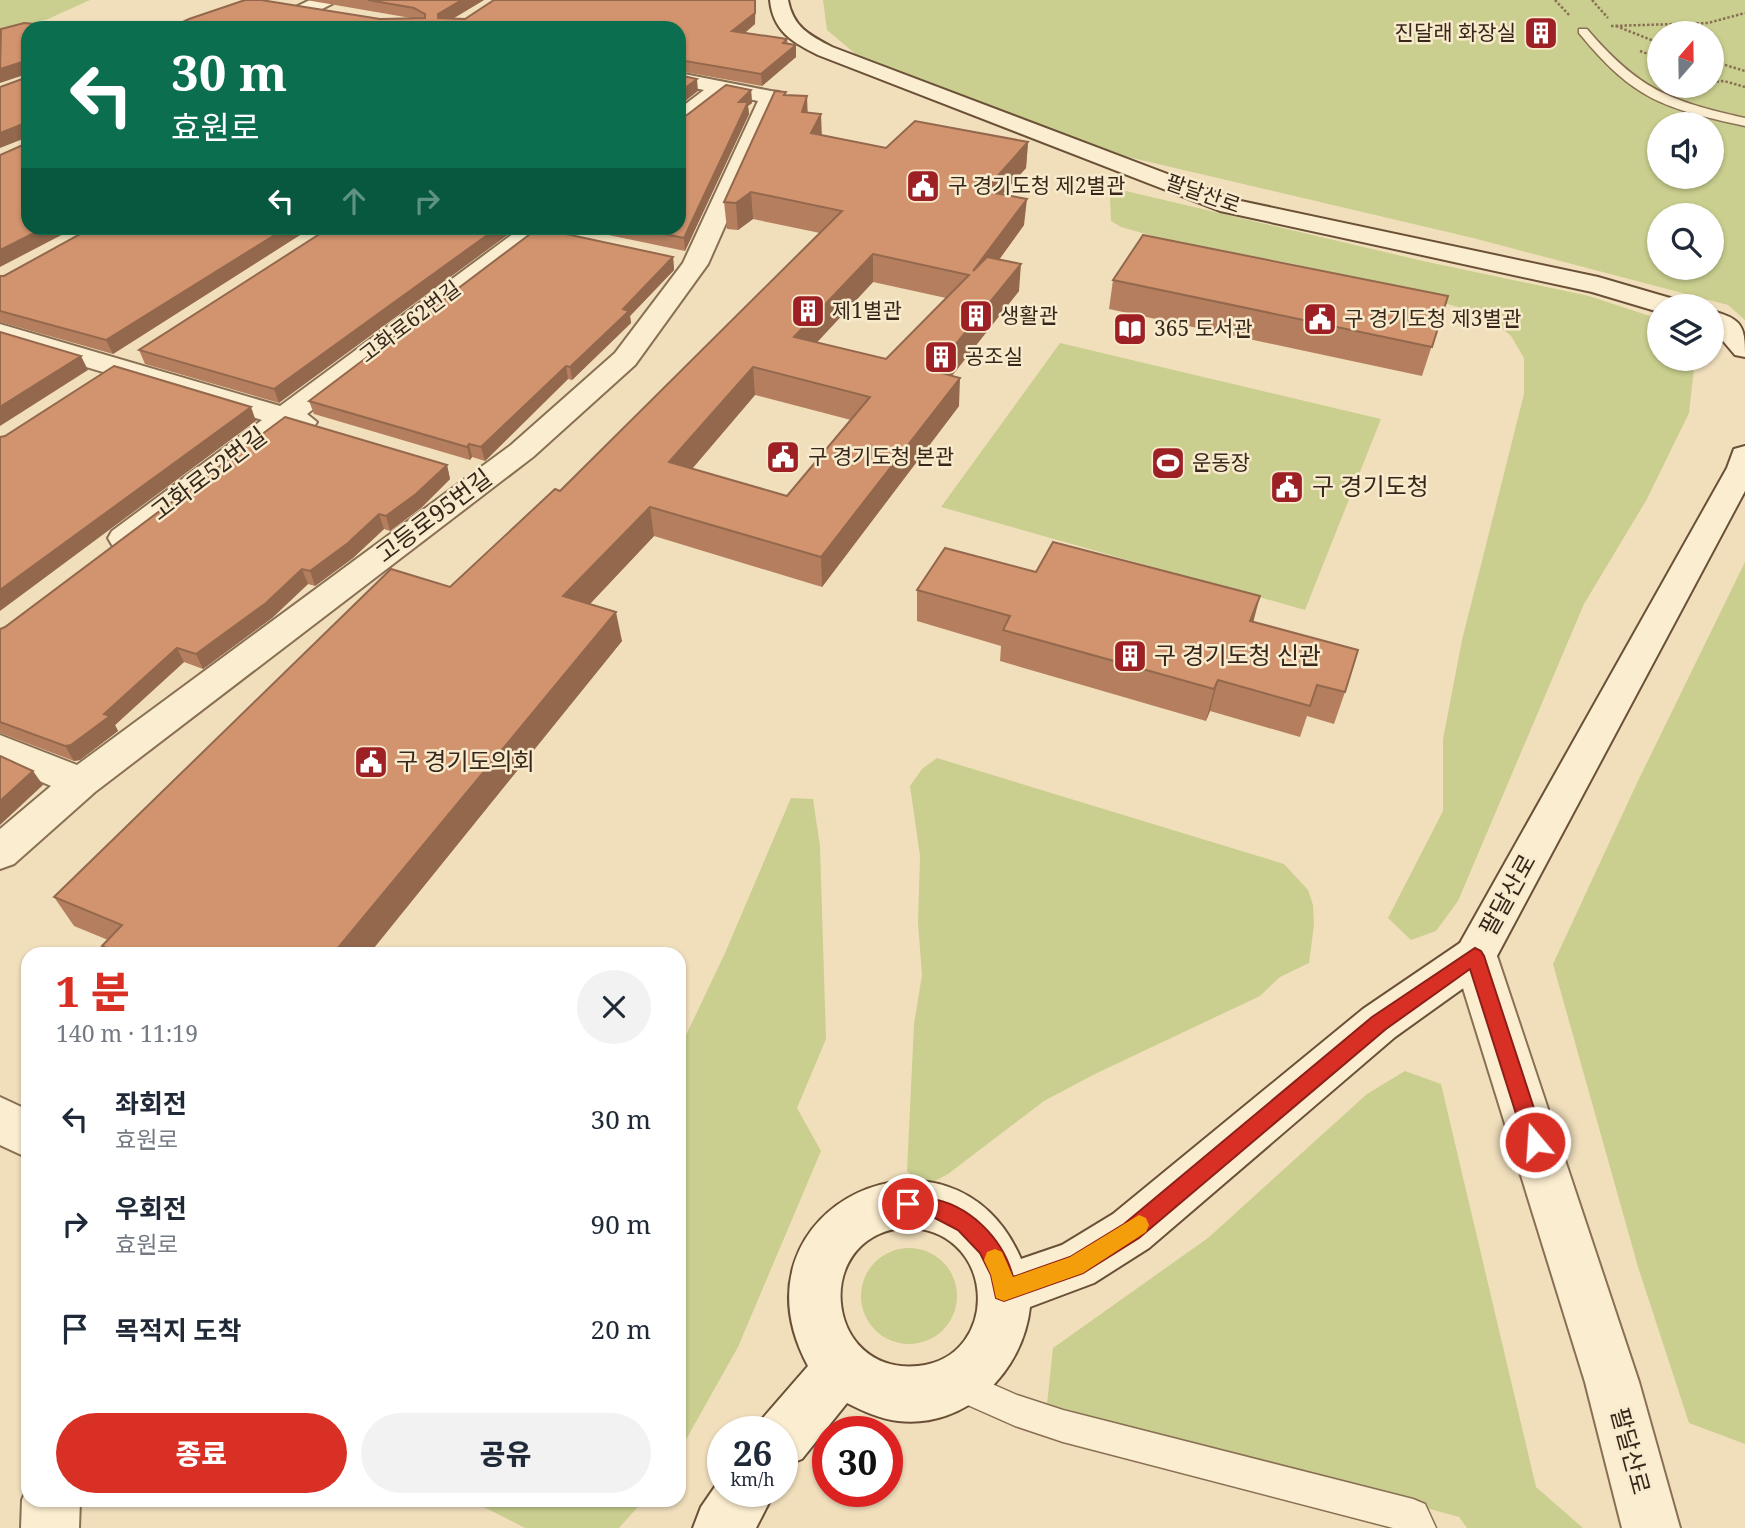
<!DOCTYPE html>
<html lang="ko">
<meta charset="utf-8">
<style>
:root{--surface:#fff;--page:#f2f2f3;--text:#1f2937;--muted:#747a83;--accent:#d93025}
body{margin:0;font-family:"Noto Serif","Noto Sans KR",serif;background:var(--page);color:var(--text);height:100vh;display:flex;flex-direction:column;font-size:26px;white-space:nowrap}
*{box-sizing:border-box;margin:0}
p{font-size:23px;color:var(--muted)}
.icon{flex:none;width:38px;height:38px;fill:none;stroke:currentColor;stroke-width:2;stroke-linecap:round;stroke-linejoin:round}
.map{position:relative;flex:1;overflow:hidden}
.side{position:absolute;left:21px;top:947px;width:665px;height:560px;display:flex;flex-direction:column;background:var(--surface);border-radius:21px;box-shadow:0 2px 5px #0004}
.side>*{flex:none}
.hud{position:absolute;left:21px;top:21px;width:665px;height:214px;border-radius:21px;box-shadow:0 2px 5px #0004;background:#0b6e4f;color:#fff;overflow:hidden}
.needle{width:46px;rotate:20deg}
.tools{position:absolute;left:1647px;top:21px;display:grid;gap:14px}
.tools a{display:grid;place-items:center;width:77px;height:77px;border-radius:50%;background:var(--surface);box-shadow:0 2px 5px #0004;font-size:35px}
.speed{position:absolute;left:707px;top:1416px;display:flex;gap:14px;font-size:35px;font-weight:700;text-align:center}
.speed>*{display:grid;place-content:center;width:91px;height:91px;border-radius:50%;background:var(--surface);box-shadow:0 2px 5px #0004;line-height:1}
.speed small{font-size:18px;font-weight:400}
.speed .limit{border:10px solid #d22;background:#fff;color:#111}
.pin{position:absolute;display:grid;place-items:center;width:60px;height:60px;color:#fff;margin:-30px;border:4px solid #fff;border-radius:50%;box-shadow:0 2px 7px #0007}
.me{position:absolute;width:77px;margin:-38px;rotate:342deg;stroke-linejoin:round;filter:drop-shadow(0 0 5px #0008)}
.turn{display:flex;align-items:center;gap:24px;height:147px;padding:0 35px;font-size:32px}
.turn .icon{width:91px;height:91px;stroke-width:2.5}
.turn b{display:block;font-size:49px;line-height:60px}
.lanes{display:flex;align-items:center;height:66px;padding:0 35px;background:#0003;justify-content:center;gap:35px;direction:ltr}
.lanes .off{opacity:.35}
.round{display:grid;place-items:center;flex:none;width:74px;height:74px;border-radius:37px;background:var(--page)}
.headline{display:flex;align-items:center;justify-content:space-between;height:119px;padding:0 35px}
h1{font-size:42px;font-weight:800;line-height:52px;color:var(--accent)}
.cta{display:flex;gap:14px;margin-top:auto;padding:14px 35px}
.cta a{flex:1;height:80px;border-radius:42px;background:var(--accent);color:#fff;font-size:28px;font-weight:800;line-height:80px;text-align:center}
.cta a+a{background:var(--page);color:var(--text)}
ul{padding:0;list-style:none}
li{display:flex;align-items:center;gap:21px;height:105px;padding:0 35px}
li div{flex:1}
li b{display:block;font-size:26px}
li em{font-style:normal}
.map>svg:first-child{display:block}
.green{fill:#cacf8f;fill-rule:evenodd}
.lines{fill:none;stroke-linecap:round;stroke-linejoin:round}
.lane-casing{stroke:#896f54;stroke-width:3}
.street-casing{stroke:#896f54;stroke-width:4}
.secondary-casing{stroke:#6b5038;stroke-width:4}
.path{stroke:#896f54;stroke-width:2.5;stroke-dasharray:2.5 2;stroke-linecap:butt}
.lane{fill:#fbedcf;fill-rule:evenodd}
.street{fill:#fbedcf;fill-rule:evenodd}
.secondary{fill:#fbedcf;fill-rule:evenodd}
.wall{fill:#b57f5f;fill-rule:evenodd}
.shaded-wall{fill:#93684d}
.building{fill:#d2946e;stroke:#93684d;stroke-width:2;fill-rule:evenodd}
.route{fill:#d93025;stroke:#8d1f18;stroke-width:2}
.slow{fill:#f59e0b}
.labels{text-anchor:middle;stroke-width:5;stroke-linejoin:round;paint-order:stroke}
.far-poi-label{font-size:21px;fill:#37271a;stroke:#f8eacc;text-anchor:start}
.far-street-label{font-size:21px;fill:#37271a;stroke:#f8eacc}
.street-label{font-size:24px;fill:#37271a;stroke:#f8eacc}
.poi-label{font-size:24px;fill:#37271a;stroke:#f8eacc;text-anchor:start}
</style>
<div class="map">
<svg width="1745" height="1528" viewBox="0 0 1745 1528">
<rect width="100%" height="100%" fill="#f1dfbc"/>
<g class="green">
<path d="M0,0H90L48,19L0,31Z"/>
<path d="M823,0H1745V320L1728,305L1473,238L1111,153L931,90L858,56L827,30ZM1659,33H1712V86H1659ZM1659,124H1712V177H1659ZM1659,215H1712V268H1659Z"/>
<path d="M1126,191L1423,261L1589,296L1659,319V359H1695L1689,413L1647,499L1584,604L1458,901L1436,931L1411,940L1388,918L1443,811V739L1462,640L1524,394V358L1511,336L1485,314L1294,264L1167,240L1121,227L1111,221L1110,197Z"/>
<path d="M1060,343L1381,419L1305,610L941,507Z"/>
<path d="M1745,562V1444L1689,1423L1638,1267L1553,964L1637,783Z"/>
<path d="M937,758L1284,864L1308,890L1313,905L1314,925L1309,963L1280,977L1260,996L1095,1074L1044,1101L948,1174L924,1187L907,1171L914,1024L922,975L918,923L920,856L910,786L922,769Z"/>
<path d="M791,798L813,799L820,846L826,1039L797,1108L821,1151L738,1347L679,1452V1050L725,953Z"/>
<path d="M1405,1071L1441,1084L1536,1487L1583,1528H1467L1459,1517L1047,1404L1053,1348L1208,1238L1367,1094Z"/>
<circle cx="909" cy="1296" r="48"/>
<path d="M470,1500H644L619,1528H525Z"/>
</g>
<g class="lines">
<g class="lane-casing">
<g id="lane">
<path d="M1579,29H1587C1638,89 1669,101 1745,118V126C1663,108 1634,100 1579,33Z"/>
<path d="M956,1368L1017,1395L1063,1410L1413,1499L1425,1504L1436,1528H1393L1063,1442L1015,1426L945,1395L940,1384L945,1373Z"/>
</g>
</g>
<g class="street-casing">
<g id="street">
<path d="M310,0H334L332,4L283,28H258L261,24Z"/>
<path d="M679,73L771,91L779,92L782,97L708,264L635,365L533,457L95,792L14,864L0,869V829L51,786L0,764V735L77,765L511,445L615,353L683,263L758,101L726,94L687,125L679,127V109L704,90L679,85Z"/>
<path d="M521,228H548L307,414L317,422L313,428L302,431L290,428L136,545L124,548L112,545L108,538L112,531L262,420L0,341V324L280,406Z"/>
<path d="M1475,938L1490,943L1497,956L1639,1382L1680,1528H1622L1585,1382L1453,956L1460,943Z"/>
<path d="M0,1097L28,1110V1158L0,1145Z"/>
<path d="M28,1486V1500H80L79,1528H21L22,1500Z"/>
</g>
</g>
<g class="secondary-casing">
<g id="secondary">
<path d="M770,0H788C793,27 809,35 832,47L1236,200L1598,277L1677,300L1681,306H1659V312L1592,292L1220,211L818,55C792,42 773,31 770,0Z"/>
<path d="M1712,311C1743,319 1745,327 1745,357L1735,355L1712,328Z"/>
<path d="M1745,446V491L1490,969L1395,1037L1149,1248L1094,1283L1030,1307C1023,1372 966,1429 898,1421C880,1419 863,1411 847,1403L802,1459L782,1467V1432H757L762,1419L808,1366C722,1206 954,1101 1021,1259L1062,1245L1113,1214L1363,1009L1460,943L1727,468L1734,449ZM900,1228C998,1223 1003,1358 918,1366C826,1375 811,1241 900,1228Z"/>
<path d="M723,1475V1491H775L756,1528H693L701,1507Z"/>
</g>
</g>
<g class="path">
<path d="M1555,0L1569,15"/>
<path d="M1592,0L1608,18"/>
<path d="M1611,26L1708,23L1745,13"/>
<path d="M1616,26L1659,43"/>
<path d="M1640,51L1659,58"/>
<path d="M1712,61L1745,71"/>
<path d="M1712,82L1724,81L1745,87"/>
</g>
<use href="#lane" class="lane"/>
<use href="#street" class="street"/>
<use href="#secondary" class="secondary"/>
</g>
<g class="wall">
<path d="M306,0H484L453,18L465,19L494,0H756L755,24L745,33L787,39L788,44L796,57L762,86L679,71V28L380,19L411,18Z"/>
<path d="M751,90L752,103L748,106L749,114L685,251L575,228H679L687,115Z"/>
<path d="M786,95L808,113L821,114V135L886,148L1028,142L1026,168L1002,194L1024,225L999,260L1019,291L952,376L959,406L822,587L654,536L590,604L622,641L369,954H107L102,946L108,940L74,926L54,897L450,587L560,491L820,233L753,219L738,230L727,229L724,202ZM873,282L946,298L886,359L817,342ZM755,395L851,420L787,496L692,469Z"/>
<path d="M91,228H311L113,354L0,322V276H4Z"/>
<path d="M329,228L279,403L145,364L139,350Z"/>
<path d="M673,257L674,270L630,316L631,323L572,380L568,379L485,461L472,457L470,460L314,414L309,401Z"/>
<path d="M1113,280L1448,296L1422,376L1109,309Z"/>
<path d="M447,465L450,479L421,508L390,531L384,529L353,558L315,586L308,584L272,618L203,669L184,662L115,725L118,731L80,760L74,761L0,733V629Z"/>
<path d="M917,590L1253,622L1345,692L1334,724L1307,716L1300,737L1210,711L1206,721L1000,661L1001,646L917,621Z"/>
</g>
<g class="shaded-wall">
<path d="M462,0H484L441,26L438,18V14Z"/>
<path d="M755,0V24L733,42L732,31Z"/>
<path d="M796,45V57L762,86L761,74Z"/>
<path d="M22,62L27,74L0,83V69Z"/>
<path d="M697,79L698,91L679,106V93Z"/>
<path d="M751,90L752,103L748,106L749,114L685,251L684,238L739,102Z"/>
<path d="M807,96L808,121L802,112Z"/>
<path d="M821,114L822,139L811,133Z"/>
<path d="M23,124L28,137L0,148V133Z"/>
<path d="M1028,142L1026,168L982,217L984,191Z"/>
<path d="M751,192L753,219L738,230L736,203Z"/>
<path d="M1027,199L1024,225L971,298L973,271Z"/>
<path d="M44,228H75L0,267V250Z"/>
<path d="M286,228H311L113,354L106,340Z"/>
<path d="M497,228H517L279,403L274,389Z"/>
<path d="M873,254V282L796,365L794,337Z"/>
<path d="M673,257L674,270L630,316L631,323L572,380L570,367L623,309Z"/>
<path d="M1021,264L1019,291L933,399L934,371Z"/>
<path d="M81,356L88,370L0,426V407Z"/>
<path d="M566,366L568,379L485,461L481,447Z"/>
<path d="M753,367L755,395L673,491L669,462Z"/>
<path d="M960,378L959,406L822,587L821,557Z"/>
<path d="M251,407L256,421L0,611V590Z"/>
<path d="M469,444L472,457L470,460L467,447Z"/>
<path d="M447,465L450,479L421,508L390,531L386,516Z"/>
<path d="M650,507L654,536L569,626L563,596Z"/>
<path d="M379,514L384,529L353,558L315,586L310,571Z"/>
<path d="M302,569L308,584L272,618L203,669L196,654Z"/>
<path d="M1260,596L1252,627L1250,621Z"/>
<path d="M616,612L622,641L369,954H333Z"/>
<path d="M177,648L184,662L115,725L118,731L80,760L74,761L65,746L104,714Z"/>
<path d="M1218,680L1210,711L1206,721L1214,689Z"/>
<path d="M33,771L43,785L0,825V801Z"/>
</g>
<g class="building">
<path d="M245,0H261L380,19L425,18V14L414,8L368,0H462L438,14V18L465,19L494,0H755V13L732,31L787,39L783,43L796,45L761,74L679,60V28H170L189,19Z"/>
<path d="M24,23L79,28H28V228H44L0,250V155L23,145V124L0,133V87L25,78L26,64L22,62L0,69L1,29Z"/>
<path d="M679,75L697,79L679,93Z"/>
<path d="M726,85L751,90L739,102H748L684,238L636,228H679V116L687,115Z"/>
<path d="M775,91L786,92L784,95L807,96L802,112L821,114L811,133L886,148L915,121L1028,142L984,191L1027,199L973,271L987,257L1021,264L934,371L960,378L821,557L650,507L563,596L616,612L333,954H120L102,946L122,925L54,897L391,569L450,587L555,489L560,491L842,211L751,192L736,203L724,202ZM873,254L969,275L886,359L794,337ZM753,367L870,397L787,496L669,462Z"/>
<path d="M91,228H286L106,340L0,311V276H4Z"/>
<path d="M329,228H497L274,389L139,350Z"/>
<path d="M538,228L673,257L623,309L629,311L570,367L566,366L481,447L469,444L467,447L309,401Z"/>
<path d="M1143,235L1448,296L1432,347L1113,280Z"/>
<path d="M0,332L81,356L0,407Z"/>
<path d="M114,366L251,407L0,590V437L5,436Z"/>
<path d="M285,417L447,465L416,494L386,516L379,514L348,543L310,571L302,569L266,603L196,654L177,648L104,714L110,716L71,745L65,746L0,722V629L5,627Z"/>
<path d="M1053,542L1260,596L1250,621L1358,650L1345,692L1317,685L1310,706L1218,680L1214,689L1003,630L1010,616L917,590L945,548L1036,572Z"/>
<path d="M0,756L33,771L0,801Z"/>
</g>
<path class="route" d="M1475,948L1481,951L1484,956L1545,1142L1542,1149L1535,1152L1528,1149L1525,1142L1470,969L1386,1029L1139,1238L1083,1273L1004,1301L996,1298L991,1275L980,1253L958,1230L935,1218L901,1211L898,1204L901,1197C910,1193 918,1196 928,1198C969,1204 1003,1238 1013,1277L1070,1257L1124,1224L1372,1017Z"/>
<path class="slow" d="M1139,1215L1146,1218L1149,1225L1146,1232L1083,1273L1004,1301L996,1298L991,1275L984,1260L987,1252L995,1249L1002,1252L1013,1277L1070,1257Z"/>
<defs>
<g id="building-square" transform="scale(1.75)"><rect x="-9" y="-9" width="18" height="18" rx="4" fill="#9d2025" stroke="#f8eacc"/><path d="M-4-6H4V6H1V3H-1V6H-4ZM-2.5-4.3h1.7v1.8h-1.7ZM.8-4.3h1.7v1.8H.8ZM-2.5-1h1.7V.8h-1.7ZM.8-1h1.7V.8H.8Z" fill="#fff"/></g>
<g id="civic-square" transform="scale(1.75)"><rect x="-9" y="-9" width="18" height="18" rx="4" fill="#9d2025" stroke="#f8eacc"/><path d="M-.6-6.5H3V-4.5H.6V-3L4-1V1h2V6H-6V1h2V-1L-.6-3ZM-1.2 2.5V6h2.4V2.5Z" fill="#fff"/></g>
<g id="library-square" transform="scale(1.75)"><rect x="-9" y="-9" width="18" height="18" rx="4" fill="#9d2025" stroke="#f8eacc"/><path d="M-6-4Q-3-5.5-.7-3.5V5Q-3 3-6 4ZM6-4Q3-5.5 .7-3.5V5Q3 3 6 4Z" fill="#fff"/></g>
<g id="stadium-square" transform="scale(1.75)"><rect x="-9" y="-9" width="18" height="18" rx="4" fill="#9d2025" stroke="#f8eacc"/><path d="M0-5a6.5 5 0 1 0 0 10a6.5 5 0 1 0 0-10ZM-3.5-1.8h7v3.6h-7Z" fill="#fff"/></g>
</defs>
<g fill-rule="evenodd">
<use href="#building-square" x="1541" y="33"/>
<use href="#civic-square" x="923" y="186"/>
<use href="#building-square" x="808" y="311"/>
<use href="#building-square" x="976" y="316"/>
<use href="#civic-square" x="1320" y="319"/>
<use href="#library-square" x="1130" y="329"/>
<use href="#building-square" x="941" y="357"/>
<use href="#civic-square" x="783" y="457"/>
<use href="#stadium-square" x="1168" y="463"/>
<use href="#civic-square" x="1287" y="487"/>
<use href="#building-square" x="1130" y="656"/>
<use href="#civic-square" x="371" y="762"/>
</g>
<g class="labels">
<g class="far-poi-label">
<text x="1516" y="40" text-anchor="end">진달래 화장실</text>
<text x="948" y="193">구 경기도청 제2별관</text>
<text x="832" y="318">제1별관</text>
<text x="1000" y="323">생활관</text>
<text x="1344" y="326">구 경기도청 제3별관</text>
<text x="1154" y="336">365 도서관</text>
<text x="965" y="364">공조실</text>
<text x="808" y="464">구 경기도청 본관</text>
<text x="1192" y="470">운동장</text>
</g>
<g class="far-street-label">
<text transform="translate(1203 194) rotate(19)" y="7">팔달산로</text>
<text transform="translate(410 322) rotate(-37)" y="7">고화로62번길</text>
</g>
<g class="street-label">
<text transform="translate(209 474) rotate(-37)" y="8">고화로52번길</text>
<text transform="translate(434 516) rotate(-37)" y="8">고등로95번길</text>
<text transform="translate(1508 895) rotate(-61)" y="8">팔달산로</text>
<text transform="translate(1630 1451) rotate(75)" y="8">팔달산로</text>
</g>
<g class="poi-label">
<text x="1312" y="495">구 경기도청</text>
<text x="1154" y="664">구 경기도청 신관</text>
<text x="396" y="770">구 경기도의회</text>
</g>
</g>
</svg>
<div class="tools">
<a><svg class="needle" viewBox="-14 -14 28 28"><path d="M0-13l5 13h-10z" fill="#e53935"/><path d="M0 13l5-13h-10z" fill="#747a83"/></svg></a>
<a><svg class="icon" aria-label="sound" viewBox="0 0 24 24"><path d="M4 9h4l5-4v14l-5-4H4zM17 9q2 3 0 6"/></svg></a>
<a><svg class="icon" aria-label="search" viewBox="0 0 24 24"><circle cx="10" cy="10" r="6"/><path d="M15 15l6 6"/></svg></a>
<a><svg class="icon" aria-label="layers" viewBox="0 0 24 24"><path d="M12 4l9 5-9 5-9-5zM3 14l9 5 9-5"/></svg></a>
</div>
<div class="speed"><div>26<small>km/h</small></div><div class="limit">30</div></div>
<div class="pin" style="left:908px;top:1204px;background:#d93025"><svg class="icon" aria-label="arrive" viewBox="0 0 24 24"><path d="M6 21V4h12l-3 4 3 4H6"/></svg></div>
<svg class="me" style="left:1535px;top:1142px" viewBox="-20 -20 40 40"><circle r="17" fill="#d93025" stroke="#fff" stroke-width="3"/><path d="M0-11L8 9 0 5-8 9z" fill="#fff"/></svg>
<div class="hud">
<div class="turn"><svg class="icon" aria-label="left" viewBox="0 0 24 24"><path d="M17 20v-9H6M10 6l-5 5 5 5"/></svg><div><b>30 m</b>효원로</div></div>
<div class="lanes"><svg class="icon" aria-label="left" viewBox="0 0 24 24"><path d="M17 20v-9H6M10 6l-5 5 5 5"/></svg><svg class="icon off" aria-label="ahead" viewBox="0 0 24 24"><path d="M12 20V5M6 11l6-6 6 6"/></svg><svg class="icon off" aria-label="right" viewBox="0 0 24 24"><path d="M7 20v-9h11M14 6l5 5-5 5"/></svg></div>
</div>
<section class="side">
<div class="headline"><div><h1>1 분</h1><p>140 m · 11:19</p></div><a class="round"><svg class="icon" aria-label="close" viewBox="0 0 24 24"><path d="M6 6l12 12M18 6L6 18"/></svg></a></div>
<ul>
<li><svg class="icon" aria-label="left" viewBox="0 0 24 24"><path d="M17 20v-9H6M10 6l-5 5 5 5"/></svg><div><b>좌회전</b><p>효원로</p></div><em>30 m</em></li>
<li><svg class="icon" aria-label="right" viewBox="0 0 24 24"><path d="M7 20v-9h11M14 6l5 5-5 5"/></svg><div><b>우회전</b><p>효원로</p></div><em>90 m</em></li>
<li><svg class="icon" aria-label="arrive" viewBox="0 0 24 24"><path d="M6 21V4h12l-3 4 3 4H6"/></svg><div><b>목적지 도착</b></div><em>20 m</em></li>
</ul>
<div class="cta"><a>종료</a><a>공유</a></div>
</section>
</div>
